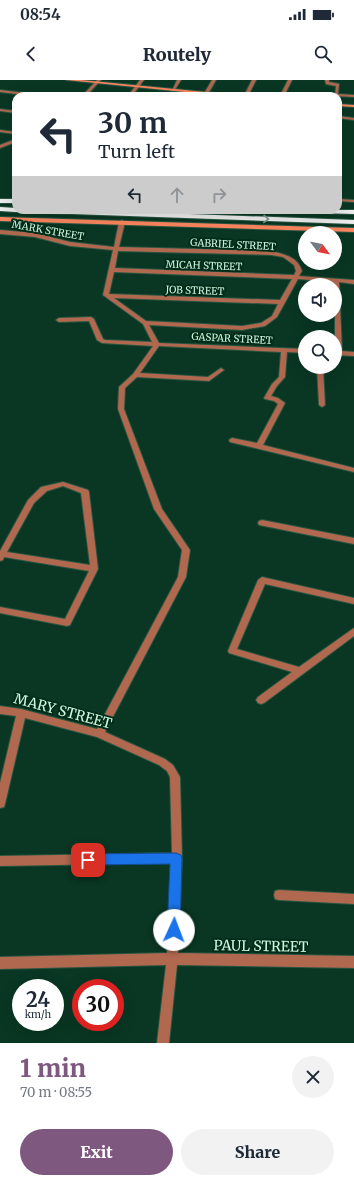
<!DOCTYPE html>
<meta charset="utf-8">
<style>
:root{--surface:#fff;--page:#f2f2f3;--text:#1f2937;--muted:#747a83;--accent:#7e587e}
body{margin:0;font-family:Merriweather,serif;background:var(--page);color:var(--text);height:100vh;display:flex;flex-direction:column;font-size:15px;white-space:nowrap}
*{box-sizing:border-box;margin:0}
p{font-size:13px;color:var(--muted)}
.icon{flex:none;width:22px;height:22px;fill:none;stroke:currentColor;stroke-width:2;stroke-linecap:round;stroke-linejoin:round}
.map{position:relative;height:963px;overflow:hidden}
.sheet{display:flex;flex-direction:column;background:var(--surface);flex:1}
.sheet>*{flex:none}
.hud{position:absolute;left:12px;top:12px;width:330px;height:122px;border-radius:12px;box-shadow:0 4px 16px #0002;background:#fff;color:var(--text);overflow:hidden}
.needle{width:26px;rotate:122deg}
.fabs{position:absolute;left:298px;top:146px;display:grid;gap:8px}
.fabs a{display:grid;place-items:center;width:44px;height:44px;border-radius:50%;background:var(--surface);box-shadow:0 4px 16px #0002;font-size:20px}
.speed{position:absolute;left:12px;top:899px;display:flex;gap:8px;font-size:20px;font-weight:700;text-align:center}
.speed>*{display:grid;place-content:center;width:52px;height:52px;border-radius:50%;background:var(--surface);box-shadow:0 4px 16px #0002;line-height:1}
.speed small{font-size:10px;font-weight:400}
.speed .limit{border:6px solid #d22;background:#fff;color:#111}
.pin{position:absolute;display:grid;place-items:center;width:34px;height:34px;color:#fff;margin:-17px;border-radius:8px;box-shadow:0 2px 6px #0006}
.me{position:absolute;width:44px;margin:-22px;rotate:2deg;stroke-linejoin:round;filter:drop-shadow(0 0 3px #0008)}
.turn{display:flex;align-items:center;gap:14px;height:84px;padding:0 20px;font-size:18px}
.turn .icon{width:52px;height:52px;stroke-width:2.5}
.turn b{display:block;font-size:28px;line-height:34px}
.lanes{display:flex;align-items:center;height:38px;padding:0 20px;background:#0003;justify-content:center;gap:20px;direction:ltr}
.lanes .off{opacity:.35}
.round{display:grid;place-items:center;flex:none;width:42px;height:42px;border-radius:21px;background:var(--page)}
.head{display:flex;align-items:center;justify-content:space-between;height:68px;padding:0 20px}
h1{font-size:24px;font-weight:800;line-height:30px;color:var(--accent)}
.button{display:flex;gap:8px;margin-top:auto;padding:8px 20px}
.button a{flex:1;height:46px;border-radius:24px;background:var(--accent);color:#fff;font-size:16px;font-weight:800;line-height:46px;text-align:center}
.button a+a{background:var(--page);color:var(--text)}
.status{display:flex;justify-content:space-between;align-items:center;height:28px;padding:0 20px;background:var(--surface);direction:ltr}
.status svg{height:11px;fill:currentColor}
header{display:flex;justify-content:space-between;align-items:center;height:52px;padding:0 20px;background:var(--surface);font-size:18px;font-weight:800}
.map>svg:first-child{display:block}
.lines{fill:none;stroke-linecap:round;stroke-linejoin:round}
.street-casing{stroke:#295541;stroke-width:2}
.secondary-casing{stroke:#295541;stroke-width:2}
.highway-casing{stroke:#295541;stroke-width:2}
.street{fill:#b0684f;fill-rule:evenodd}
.secondary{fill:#fa855e;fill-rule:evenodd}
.highway{fill:#ededed;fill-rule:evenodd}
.oneway{stroke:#82978e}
.route{fill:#1a73e8;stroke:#114b97}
.labels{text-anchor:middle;stroke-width:4;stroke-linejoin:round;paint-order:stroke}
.far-street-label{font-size:10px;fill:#cef5de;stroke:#002d19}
.near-street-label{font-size:14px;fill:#cef5de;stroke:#002d19}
</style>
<div class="status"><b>08:54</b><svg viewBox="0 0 49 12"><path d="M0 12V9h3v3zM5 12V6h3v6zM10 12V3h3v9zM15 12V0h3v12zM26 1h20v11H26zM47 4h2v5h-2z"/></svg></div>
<header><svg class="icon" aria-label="back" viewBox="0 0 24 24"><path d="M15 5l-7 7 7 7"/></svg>Routely<svg class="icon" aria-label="search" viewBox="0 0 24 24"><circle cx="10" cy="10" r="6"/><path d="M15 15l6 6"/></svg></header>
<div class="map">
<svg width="354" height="963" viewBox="0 0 354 963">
<rect width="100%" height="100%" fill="#093723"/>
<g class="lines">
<g class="street-casing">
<g id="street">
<path d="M97,0H101L86,16H82Z"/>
<path d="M140,0H144L132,16H128Z"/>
<path d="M177,0H181L174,11H172Z"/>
<path d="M212,0H216L208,14L203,16H197L205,12Z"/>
<path d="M252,0H256L248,16H244Z"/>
<path d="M288,0H292L284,16H280Z"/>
<path d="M325,0H329V2L339,4L338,14L354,15V17L335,16L336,6L326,4Z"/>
<path d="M0,10L44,15L46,16H33L0,12Z"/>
<path d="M0,29L16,31V33L0,31Z"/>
<path d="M338,36L354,38V40L338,38Z"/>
<path d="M0,50L16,52V54L0,52Z"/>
<path d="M16,59V62L0,68V65Z"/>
<path d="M338,119L354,120V122L338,121Z"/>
<path d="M122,140L125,142L119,167L271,171C284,174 298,177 302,191L299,196L354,200V204L339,202L342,271L354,272V276L335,275V205H333V202L298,199L277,237L265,246L242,250L149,245L159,263L305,269V273L287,272L285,297L277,306L271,316L278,318L285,323L263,365L354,388V392L230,362L229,360L232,358L257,363L278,324L274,321L265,319L264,318L272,304L279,297L281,272L159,266L140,293L208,297L221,288L224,290L209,301L137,297L125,308L124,329L162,429L190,470L186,497L105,652L165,679L173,685L180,697L182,778L178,873L354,876V888L177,885L169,963H157L166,885L0,889V877L167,873L171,783L0,786V776L172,773L170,697L167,691L159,685L97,657L25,638L5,724L4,727L0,728V703L16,636L0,634V626L21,629L97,649L178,497L182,470L154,429L118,329L119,307L133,294L153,266L102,263L97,260L89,241L59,242L56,240L59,238L91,237L94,239L103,259L105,260L152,262L143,244L103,215L113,170L70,166L35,157L0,154V150L35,153L70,162L114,167L119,142ZM118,171L271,175L283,177L294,185L296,191L294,195L115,188ZM114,192L292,199L280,220L109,214ZM114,218L278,224L272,236L261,243L242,246L146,241Z"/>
<path d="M317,287H323L325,325L322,327L319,325Z"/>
<path d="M63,402L88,410L89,412L98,489L70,545L67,546L0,533V527L65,539L89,491L4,477L3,480L0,481V471L28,420L41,407ZM63,406L81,413L90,485L7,472L34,423L47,411Z"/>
<path d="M262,440L354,458V464L259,445L258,443L259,441Z"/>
<path d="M262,497L354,518V524L265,504L237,569L299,587L354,548V556L264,623L261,624L258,623L256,620L258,617L292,592L229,573L228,571L258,500Z"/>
<path d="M279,810L354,814V824L279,820L275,819L274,815L275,811Z"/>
</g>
</g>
<g class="secondary-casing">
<g id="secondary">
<path d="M66,0H81L237,15L239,16H224Z"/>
<path d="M338,24L354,25V27L338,26Z"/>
<path d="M0,137L354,148V152L0,141Z"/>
</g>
</g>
<g class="highway-casing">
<g id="highway">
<rect x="0" y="119" width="16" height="4"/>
<path d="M0,127L16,128V130H82L354,140V144L16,132L0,131Z"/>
<path d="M278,130H354V134L282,132Z"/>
</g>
</g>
<use href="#street" class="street"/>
<use href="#secondary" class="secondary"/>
<use href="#highway" class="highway"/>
</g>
<defs><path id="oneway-chevron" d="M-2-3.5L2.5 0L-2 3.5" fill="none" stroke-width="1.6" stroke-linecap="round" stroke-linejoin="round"/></defs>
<use class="oneway" href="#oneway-chevron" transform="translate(266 139) rotate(2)"/>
<path class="route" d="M176,773L181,775L182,778L180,850L178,855L174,856L169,855L167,850L170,784L88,785L84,784L82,780L84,776L88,774Z"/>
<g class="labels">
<g class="far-street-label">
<text transform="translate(48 150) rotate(10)" y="4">MARK STREET</text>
<text transform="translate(233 164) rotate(3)" y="4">GABRIEL STREET</text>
<text transform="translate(204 185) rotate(2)" y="4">MICAH STREET</text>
<text transform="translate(195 210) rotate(2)" y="4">JOB STREET</text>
<text transform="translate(232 258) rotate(3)" y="4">GASPAR STREET</text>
</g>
<g class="near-street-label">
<text transform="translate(63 631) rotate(15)" y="5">MARY STREET</text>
<text transform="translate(261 866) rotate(1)" y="5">PAUL STREET</text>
</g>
</g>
</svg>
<div class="fabs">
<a><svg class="needle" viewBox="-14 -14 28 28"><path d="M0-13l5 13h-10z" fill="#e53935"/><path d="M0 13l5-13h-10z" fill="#747a83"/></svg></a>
<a><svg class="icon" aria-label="sound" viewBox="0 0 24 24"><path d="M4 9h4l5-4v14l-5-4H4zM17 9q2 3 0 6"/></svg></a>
<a><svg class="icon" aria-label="search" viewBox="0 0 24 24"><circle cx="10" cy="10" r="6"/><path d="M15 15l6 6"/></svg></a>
</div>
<div class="speed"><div>24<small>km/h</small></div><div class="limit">30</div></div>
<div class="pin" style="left:88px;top:780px;background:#d93025"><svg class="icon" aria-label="arrive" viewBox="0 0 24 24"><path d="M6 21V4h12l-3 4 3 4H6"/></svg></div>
<svg class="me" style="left:174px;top:850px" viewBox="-20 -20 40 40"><circle r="19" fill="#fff"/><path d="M0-13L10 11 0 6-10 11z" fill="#1a73e8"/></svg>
<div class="hud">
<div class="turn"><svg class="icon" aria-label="left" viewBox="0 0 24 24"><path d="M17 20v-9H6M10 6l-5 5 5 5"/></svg><div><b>30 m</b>Turn left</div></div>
<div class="lanes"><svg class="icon" aria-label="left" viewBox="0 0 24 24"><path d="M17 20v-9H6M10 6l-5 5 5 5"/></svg><svg class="icon off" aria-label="ahead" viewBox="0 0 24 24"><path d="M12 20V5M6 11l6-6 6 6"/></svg><svg class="icon off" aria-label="right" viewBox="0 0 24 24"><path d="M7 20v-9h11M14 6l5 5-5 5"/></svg></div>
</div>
</div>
<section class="sheet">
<div class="head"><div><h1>1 min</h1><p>70 m · 08:55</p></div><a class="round"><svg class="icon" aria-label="close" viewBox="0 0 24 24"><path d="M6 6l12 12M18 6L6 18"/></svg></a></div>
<div class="button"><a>Exit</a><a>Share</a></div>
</section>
